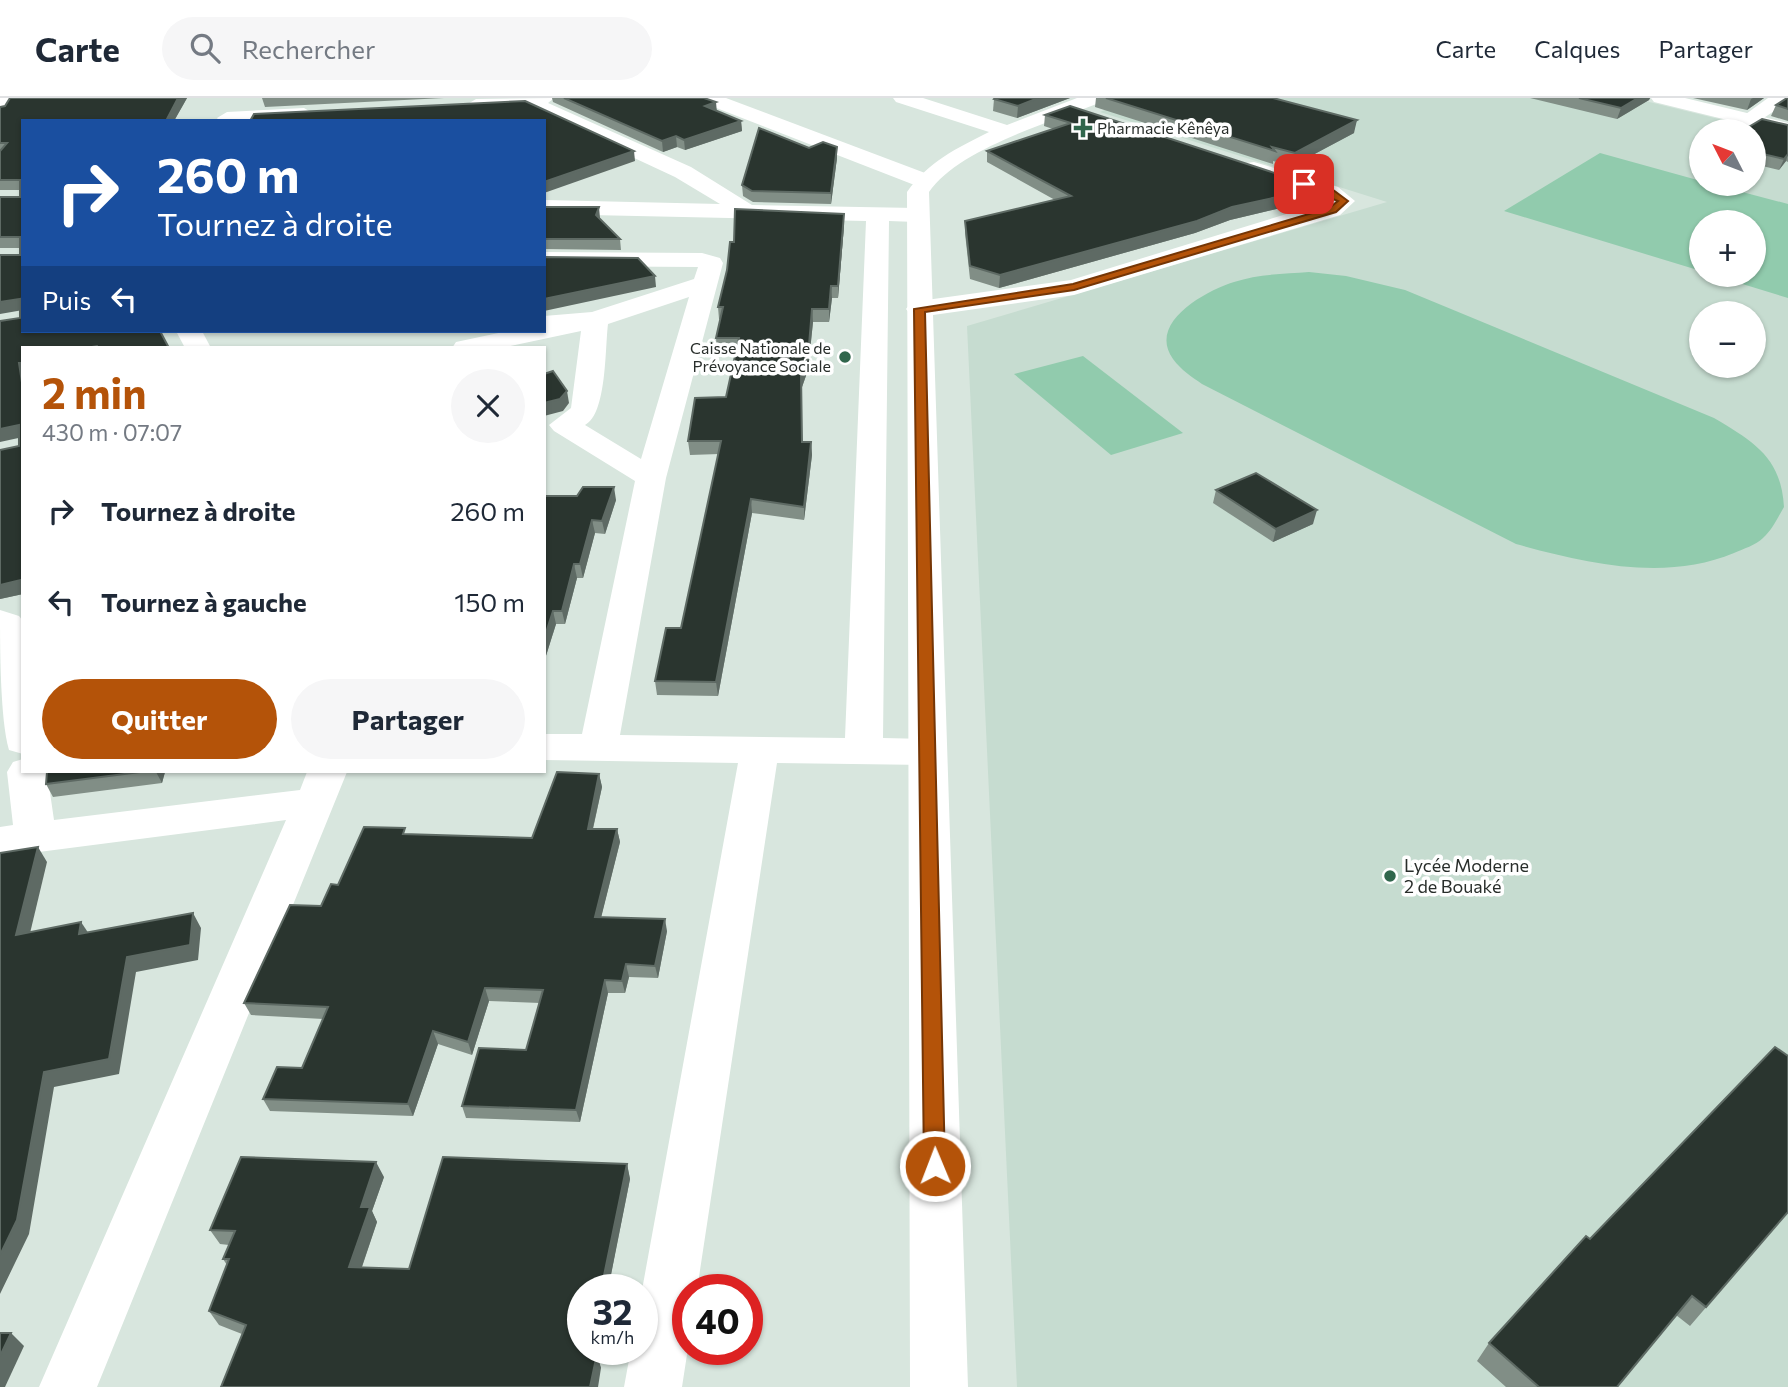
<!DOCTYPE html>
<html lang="fr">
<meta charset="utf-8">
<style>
:root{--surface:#fff;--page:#f6f6f7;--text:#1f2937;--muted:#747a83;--line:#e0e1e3;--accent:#b45309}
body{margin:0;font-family:Commissioner,sans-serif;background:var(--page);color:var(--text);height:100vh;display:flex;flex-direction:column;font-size:26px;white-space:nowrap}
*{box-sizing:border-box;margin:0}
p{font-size:23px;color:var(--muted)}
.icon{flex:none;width:38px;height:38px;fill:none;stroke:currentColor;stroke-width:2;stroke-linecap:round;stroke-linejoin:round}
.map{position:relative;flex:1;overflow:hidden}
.side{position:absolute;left:21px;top:248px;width:525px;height:427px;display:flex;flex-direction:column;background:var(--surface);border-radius:0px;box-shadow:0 2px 5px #0004}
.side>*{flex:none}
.top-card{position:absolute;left:21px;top:21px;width:525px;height:214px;border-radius:0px;box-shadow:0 2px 5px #0004;background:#1a4fa0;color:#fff;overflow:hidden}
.needle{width:46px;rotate:312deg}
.controls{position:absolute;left:1689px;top:21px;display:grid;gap:14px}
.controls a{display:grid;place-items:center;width:77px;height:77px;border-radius:50%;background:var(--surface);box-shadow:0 2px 5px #0004;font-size:35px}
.speed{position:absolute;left:567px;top:1176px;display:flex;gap:14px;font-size:35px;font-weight:700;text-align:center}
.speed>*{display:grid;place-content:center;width:91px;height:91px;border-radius:50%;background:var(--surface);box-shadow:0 2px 5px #0004;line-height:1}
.speed small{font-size:18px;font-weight:400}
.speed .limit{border:10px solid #d22;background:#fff;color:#111}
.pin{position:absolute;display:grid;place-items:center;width:60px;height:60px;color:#fff;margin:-30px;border-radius:14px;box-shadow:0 4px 10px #0006}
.me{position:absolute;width:77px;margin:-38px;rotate:359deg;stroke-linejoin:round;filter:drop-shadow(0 0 5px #0008)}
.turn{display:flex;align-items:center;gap:24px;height:147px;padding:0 21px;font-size:32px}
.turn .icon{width:91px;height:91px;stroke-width:2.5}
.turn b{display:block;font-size:49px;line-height:60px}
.then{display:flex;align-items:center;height:66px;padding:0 21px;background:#0003;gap:14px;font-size:26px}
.round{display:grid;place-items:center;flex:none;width:74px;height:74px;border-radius:37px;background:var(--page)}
.overview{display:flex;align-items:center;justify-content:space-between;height:119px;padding:0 21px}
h1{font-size:42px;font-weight:700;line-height:52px;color:var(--accent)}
.button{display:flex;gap:14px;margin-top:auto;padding:14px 21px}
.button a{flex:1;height:80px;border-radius:42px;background:var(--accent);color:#fff;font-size:28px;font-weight:700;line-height:80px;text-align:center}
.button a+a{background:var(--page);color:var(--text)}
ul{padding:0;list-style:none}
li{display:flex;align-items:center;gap:21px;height:91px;padding:0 21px}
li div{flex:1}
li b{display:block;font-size:26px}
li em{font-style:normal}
header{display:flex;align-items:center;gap:42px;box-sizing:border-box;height:98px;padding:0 35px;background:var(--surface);border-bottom:2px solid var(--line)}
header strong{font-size:33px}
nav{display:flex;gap:38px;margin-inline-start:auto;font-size:24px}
.search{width:490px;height:63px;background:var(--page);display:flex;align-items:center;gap:18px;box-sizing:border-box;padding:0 24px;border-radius:38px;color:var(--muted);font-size:26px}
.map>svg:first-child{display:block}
.built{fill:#c6dcd0;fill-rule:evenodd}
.green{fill:#91cbad}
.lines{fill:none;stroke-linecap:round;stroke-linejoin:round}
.minor{fill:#fff;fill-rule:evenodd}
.tertiary{fill:#fff;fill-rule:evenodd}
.wall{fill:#818e86}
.shaded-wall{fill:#5e6a64}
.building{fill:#2a352f;stroke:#5e6a64;stroke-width:2}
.route{fill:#b45309;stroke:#753606;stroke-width:2}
.poi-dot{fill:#30664c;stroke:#fff;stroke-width:2.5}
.labels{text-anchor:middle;stroke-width:7;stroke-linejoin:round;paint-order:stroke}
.far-poi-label{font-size:16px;fill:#292e2b;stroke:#fff;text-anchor:start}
.poi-label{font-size:18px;fill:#292e2b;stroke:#fff;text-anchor:start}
</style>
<header>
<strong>Carte</strong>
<div class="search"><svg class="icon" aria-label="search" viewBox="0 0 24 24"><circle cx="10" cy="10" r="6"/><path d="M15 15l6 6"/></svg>Rechercher</div>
<nav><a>Carte</a><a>Calques</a><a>Partager</a></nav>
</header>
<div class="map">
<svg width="1788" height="1289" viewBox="0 0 1788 1289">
<rect width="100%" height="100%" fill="#d8e6de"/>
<path class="built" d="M1134,0H1633L1788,38V1289H1017L967,228L1387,104L1100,14ZM1701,33H1754V86H1701ZM1701,124H1754V177H1701ZM1701,215H1754V268H1701Z"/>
<g class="green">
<path d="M1600,55L1701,83V86H1712L1788,106V200L1713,177H1754V124H1701V173L1504,113Z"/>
<path d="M1309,174L1346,178L1405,192L1714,320C1754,344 1781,359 1784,409C1778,419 1772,432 1763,440C1756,447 1743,451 1734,455C1665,484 1585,465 1516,446L1202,286C1192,279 1181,272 1173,261C1147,225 1205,193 1234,184C1258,176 1284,176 1309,174Z"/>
<path d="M1083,258L1183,335L1111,357L1014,276Z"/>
</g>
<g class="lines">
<g class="minor">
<path d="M0,0H20L7,16L0,18Z"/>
<path d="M554,0L548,5L691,69L752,107L916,110L927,117L916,124L889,123L883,640L927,641L941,645L946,654L941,663L927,667L777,665L697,1192H688V1250L682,1289H624L631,1251H642V1192L738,665L544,662V636H582L635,383L554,333L549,327L571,310L581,233L501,250H452L456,244L508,233H544V218L592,214L694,181L698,169L544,168V154L702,155L720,160L723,165L666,380L620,637L845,640L866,123L544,116V102L720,106L675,79L527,10L476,13L466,7L476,1ZM689,199L641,361L585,327C607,316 605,250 608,226Z"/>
<path d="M698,0H726L933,78L936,83L925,90L917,88L701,4Z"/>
<path d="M1768,0H1788V4L1756,25H1742L1739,21Z"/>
<path d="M304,10L314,16L311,20L219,23L217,20L227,14Z"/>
<path d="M1254,64L1338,89L1355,103L1340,117L1074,197L919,219L910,216L906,211L910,206L919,203L1071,182L1329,103L1246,75L1243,70L1246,65Z"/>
<path d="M176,233H202L211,250H185Z"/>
<path d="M0,512L19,518L23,523V656L9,652C0,622 0,549 0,512Z"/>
<path d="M23,661V674H47L54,722L300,692L307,674H347L97,1289H39L286,722L0,759V729L13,727L7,674L13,664Z"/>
</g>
<g class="tertiary">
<path d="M893,0H923L1007,27L1077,0H1105L1102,4C1053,23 958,51 929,94L968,1289H910L907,94C928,64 957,50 989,34L896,4Z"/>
<path d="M1651,0H1685L1788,25V37L1654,4Z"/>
</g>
</g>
<g class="wall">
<path d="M10,0H187L174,23H23V496L0,501V352L19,348L20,150H0V99H20V92H0V9L5,8Z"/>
<path d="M262,0H444L265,9Z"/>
<path d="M552,0H704L717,13L741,23L742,33L685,52L677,49L663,54L553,4Z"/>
<path d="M995,0H1070L1017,20L993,13L994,1Z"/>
<path d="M1096,0H1273L1354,35L1292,68L1273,63V66L1095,9Z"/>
<path d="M1530,0H1650L1649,2L1617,21Z"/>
<path d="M1693,0H1764L1747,12Z"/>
<path d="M1788,0V23L1771,18L1776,7Z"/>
<path d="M1045,17L1309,92L1306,104L1230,122L1195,135L999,190L970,181L965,135V123L1055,102L987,64V53L1053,31L1044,28Z"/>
<path d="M1788,27V64L1786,63L1779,72L1754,66V33Z"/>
<path d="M837,49V60L831,106L753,104L743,98L742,87L809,50Z"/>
<path d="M544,109L600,120V121L620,141L621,152L544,151Z"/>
<path d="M844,116V128L838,200H832L829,224H813L808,272L802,289V344H811L812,357L804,422L752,415L718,598L657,597L655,583L681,530L719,356L690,357L688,343L726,299L736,252H717L716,240L720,221H719L718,209L734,144Z"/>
<path d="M1216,392L1313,426L1273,444L1213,405Z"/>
<path d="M544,398L616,402L605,436L595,435L583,480H577L565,526H556L544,564Z"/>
<path d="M47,674H165L162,685L53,699L46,686Z"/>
<path d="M599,676L602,689L593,731H617L620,744L601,819L667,833L658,880L629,879L625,895H608L580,1024L466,1020L462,1008L526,952L540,905L489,903L472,957L438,946L413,1018L270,1013L263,1001L302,970L323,921L251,917L244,905L338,787L407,736L532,740Z"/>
<path d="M627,1066L630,1081L595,1256L601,1270L242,1236L219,1227L209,1213L227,1167L223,1161L229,1147L220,1146L210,1132L384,1079L372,1113L377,1124L362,1169L409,1171Z"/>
<path d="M1788,1114L1690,1228L1676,1217L1617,1289H1506L1477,1263L1489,1245L1590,1141Z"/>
</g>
<g class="shaded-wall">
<path d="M178,0H187L174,23H166Z"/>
<path d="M1038,0H1070L1017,20L1018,8Z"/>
<path d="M1638,0H1650L1649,2L1617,21L1621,10Z"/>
<path d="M1753,0H1764L1747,12L1751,1Z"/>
<path d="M716,4L717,15L705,8Z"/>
<path d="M1357,22L1354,35L1292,68L1295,55Z"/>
<path d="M741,23L742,33L685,52L684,42Z"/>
<path d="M676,38L677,49L663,54L662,43Z"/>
<path d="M837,49V60L831,106V95Z"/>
<path d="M634,53L635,63L544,95V84Z"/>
<path d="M1788,56L1786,63L1779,72L1784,61Z"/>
<path d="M1309,92L1306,104L1230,122L1195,135L999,190L1000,177L1232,109Z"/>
<path d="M599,109L600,120L597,127L596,117Z"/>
<path d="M844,116V128L838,200V188Z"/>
<path d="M655,178L656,189L544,213V201Z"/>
<path d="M831,188L832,200L829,224V211Z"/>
<path d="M20,201L23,212L0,216V204Z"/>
<path d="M812,211L813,224L808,272L802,289V357L801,276Z"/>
<path d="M19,265H23V291Z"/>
<path d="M567,293L569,305L563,313L544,318V305Z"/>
<path d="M19,327L23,339L0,344V331Z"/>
<path d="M811,344L812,357L804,422V409Z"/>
<path d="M614,389L616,402L605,436L602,423Z"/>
<path d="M751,401L752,415L718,598L716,584Z"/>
<path d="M1317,412L1313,426L1273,444L1276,431Z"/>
<path d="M592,422L595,435L583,480L580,466Z"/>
<path d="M574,466L577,480L565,526L562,513Z"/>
<path d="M21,482L23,496L0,501V487Z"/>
<path d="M553,513L556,526L544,564V541Z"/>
<path d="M156,674H165L162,685Z"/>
<path d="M599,676L602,689L590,743L588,731Z"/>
<path d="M617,731L620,744L598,832L595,819Z"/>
<path d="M38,749L47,764L26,852L16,837Z"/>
<path d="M193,815L201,830L198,862L136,874L119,976L54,989L29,1136L0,1196V1157L44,974L127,859Z"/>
<path d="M665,821L667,833L658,880L655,868Z"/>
<path d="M81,824L91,839L79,836Z"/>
<path d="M626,866L629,879L625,895L622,883Z"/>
<path d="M605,882L608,895L580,1024L576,1012Z"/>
<path d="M485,890L489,903L472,957L468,944Z"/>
<path d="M433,933L438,946L413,1018L408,1006Z"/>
<path d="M376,1064L384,1079L372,1113L377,1124L357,1183L349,1169L361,1109Z"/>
<path d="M627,1066L630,1081L608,1192H601Z"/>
<path d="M11,1235L24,1248L5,1289H0V1258Z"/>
<path d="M589,1251H597L593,1270L588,1256Z"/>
<path d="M597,1256L601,1270L598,1289H590Z"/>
</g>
<g class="building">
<path d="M10,0H178L166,23H23V233H160L169,250H98L97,248L86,250H23V265H19L23,291V494L21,482L0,487V352L19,348V327L0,331V223L20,220V201L0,204V157H20V139H0V99H20V82H0V53L7,45H0V9L5,8Z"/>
<path d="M564,0H704L716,4L705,8L741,23L684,42L676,38L662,43Z"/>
<path d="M995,0H1038L1018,8L994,1Z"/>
<path d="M1106,0H1273L1357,22L1295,55L1272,49L1275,53Z"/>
<path d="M1579,0H1638L1621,10Z"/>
<path d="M1787,0H1788V11L1776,7Z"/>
<path d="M525,3L634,53L544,84V23H250L254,16Z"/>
<path d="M1070,8L1302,84L1309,92L1232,109L1197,123L1000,177L970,168L965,123L1071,98L987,53L1071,25L1045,17Z"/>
<path d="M1762,21L1788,27V56L1784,61L1754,54V33H1742Z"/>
<path d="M759,30L809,50L823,44L837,49L831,95L752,93L742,87Z"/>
<path d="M544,109H599L596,117L620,141H544Z"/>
<path d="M735,111L844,116L838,188H831L829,211H812L808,259L801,276L802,344H811L804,409L751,401L716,584L655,583L666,530H681L721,343H688L695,300L726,299L739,240H716L723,209H718L727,172L730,144H734Z"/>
<path d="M544,159L638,160L655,178L544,201Z"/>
<path d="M553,273L567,293L560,301L544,305V276Z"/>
<path d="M1256,375L1317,412L1276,431L1216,392Z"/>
<path d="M583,389H614L602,423L592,422L580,466H574L562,513H553L544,541V398H577Z"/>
<path d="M47,674H140L46,686Z"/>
<path d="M557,674L599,676L588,731H617L595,819L665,821L655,868L626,866L622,883L605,882L576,1012L462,1008L479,950L526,952L543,892L485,890L468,944L433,933L408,1006L263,1001L277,969L302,970L328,909L244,905L290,807L321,808L331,786L338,787L364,729L405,730L403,736L532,740Z"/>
<path d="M38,749L16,837L81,824L79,836L193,815L190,847L127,859L109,961L44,974L17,1122L0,1157V755Z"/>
<path d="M1775,949L1788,958V1114L1706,1209L1692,1198L1617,1289H1539L1489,1245L1586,1138L1590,1141Z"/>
<path d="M241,1059L376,1064L361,1109H370L349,1169L409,1171L443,1059L627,1066L601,1192H583V1251H589L588,1256H597L590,1289H221L246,1227L209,1213L229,1161H223L235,1133L210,1132Z"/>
<path d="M0,1235H11L0,1258Z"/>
</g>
<path class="route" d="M1304,83L1333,92L1348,103L1336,114L1074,192L925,214L945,1068L942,1075L935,1078L927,1075L924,1068L914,211L1073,186L1329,110L1338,103L1300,88Z"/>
<g class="poi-dot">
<path d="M1079.5 19.5h7v7h7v7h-7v7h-7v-7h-7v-7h7z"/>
<circle cx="845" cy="259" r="7"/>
<circle cx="1390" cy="778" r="7"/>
</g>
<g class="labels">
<g class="far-poi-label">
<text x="1097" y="36">Pharmacie Kênêya</text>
<text x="831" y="256" text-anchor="end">Caisse Nationale de<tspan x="831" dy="18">Prévoyance Sociale</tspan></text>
</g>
<g class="poi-label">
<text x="1404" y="774">Lycée Moderne<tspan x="1404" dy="21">2 de Bouaké</tspan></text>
</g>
</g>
</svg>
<div class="controls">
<a><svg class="needle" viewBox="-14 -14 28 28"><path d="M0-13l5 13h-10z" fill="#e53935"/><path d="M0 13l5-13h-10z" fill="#747a83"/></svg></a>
<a>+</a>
<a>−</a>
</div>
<div class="speed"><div>32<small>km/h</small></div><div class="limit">40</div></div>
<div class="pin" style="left:1304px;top:86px;background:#d93025"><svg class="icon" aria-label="arrive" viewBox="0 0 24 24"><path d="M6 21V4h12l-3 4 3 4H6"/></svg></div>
<svg class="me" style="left:935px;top:1068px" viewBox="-20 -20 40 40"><circle r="17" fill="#b45309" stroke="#fff" stroke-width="3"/><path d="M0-11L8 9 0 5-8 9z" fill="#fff"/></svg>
<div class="top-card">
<div class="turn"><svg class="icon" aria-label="right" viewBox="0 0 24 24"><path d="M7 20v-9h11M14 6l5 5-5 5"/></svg><div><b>260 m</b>Tournez à droite</div></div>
<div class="then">Puis<svg class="icon" aria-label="left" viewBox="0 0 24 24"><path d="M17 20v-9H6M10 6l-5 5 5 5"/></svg></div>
</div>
<section class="side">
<div class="overview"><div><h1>2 min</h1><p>430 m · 07:07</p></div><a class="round"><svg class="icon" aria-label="close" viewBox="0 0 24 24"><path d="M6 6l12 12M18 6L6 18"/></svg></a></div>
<ul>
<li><svg class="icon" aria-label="right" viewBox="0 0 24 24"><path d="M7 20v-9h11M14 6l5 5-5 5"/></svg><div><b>Tournez à droite</b></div><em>260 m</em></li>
<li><svg class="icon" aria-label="left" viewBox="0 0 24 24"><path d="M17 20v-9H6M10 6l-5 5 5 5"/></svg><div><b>Tournez à gauche</b></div><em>150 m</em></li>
</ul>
<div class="button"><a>Quitter</a><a>Partager</a></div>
</section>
</div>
